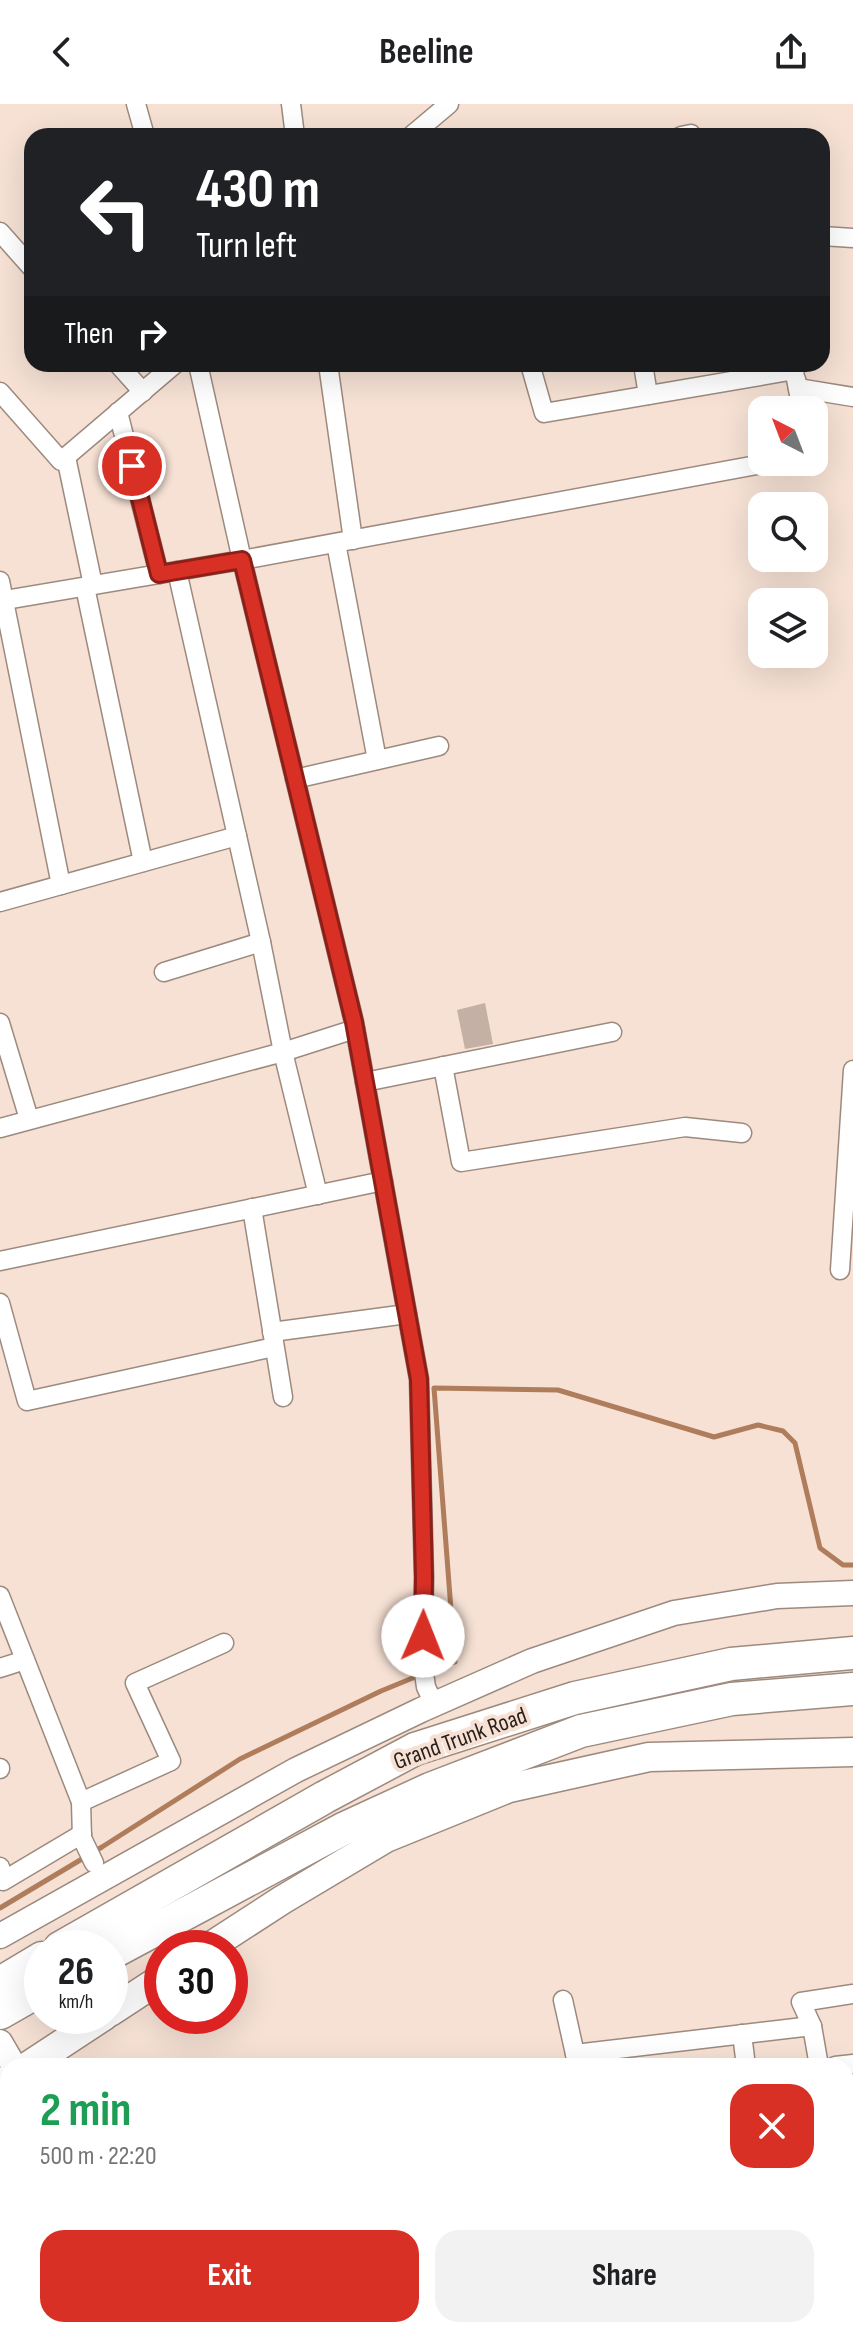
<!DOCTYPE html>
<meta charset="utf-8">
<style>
:root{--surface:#fff;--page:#f2f2f2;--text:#202124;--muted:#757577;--accent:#d93025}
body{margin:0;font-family:"Sofia Sans Condensed",sans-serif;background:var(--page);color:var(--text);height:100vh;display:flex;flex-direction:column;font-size:30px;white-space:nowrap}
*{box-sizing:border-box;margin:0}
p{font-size:26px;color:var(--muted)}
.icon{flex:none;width:44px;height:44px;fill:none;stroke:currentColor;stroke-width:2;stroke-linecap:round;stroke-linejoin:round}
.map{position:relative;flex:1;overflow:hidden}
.panel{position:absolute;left:0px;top:1954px;width:854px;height:280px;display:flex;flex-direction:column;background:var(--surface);border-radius:24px 24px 0 0;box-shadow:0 8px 32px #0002}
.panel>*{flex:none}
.banner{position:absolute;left:24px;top:24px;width:806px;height:244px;border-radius:24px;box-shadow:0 8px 32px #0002;background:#202124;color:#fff;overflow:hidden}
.needle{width:52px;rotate:318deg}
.tools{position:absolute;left:748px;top:292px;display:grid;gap:16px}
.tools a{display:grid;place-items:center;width:80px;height:80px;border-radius:16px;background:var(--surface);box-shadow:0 8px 32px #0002;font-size:40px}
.speed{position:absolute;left:24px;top:1826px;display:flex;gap:16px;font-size:40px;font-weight:700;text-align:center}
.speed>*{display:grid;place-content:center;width:104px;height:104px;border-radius:50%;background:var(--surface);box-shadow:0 8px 32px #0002;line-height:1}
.speed small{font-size:20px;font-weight:400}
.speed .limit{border:12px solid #d22;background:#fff;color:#111}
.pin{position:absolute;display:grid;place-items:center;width:68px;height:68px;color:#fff;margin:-34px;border:4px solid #fff;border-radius:50%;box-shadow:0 2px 8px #0007}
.me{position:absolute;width:88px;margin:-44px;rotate:1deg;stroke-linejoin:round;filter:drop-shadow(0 0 6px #0008)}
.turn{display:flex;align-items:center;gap:28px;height:168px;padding:0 40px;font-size:36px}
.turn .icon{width:104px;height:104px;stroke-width:2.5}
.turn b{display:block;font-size:56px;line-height:68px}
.then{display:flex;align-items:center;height:76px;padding:0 40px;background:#0003;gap:16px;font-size:30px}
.round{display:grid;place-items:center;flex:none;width:84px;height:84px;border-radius:24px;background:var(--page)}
.head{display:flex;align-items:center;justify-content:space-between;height:136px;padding:0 40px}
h1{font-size:48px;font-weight:700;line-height:60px;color:#1e9e55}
.cta{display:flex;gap:16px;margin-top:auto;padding:16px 40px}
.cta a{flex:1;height:92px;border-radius:24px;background:var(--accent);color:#fff;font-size:32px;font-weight:700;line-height:92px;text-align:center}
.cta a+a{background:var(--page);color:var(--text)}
header{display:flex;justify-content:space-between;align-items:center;height:104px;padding:0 40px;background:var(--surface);font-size:36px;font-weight:700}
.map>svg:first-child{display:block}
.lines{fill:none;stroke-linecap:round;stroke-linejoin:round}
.stream{stroke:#af7d5b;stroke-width:5}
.building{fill:#c4b0a4}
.street-casing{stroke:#9d8a7e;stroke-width:21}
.secondary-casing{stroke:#9d8a7e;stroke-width:27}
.primary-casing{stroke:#9d8a7e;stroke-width:31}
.highway-casing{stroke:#9d8a7e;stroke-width:35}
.street{stroke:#fff;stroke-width:18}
.secondary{stroke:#fff;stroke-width:24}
.primary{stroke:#fff;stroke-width:28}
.highway{stroke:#fff;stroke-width:32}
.route-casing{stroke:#8d1f18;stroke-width:20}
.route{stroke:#d93025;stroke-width:14}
.labels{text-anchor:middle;stroke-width:8;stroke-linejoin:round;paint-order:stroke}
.street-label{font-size:24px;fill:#261f1a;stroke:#f6e1d4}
</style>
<header><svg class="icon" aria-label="back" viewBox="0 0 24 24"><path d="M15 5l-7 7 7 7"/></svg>Beeline<svg class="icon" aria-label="share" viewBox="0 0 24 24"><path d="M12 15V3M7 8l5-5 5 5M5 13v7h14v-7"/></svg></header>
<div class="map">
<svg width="853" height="2234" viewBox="0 0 853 2234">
<rect width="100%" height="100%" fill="#f6e1d4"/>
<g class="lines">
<g class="stream">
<path d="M429,1567L455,1558L434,1284L558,1286L714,1333L758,1321L783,1327L795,1339L820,1444L843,1461H853"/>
<path d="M0,1804L102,1743L240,1655L381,1587L420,1571"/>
</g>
</g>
<path class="building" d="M485,899L493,940L465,945L457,906Z"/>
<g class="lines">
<g class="street-casing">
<g id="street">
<path d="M136,0L145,32"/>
<path d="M291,0L295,32"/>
<path d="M411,32L449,0"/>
<path d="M681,32L691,30"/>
<path d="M0,128L32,164"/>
<path d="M822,132L853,134"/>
<path d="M118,260L143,288"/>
<path d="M198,260L242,456L354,918L419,1275L424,1473L423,1562L426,1583L434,1600"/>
<path d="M328,260L353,436"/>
<path d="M530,260L544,309L795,266"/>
<path d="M643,260L648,291"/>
<path d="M796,275L802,306"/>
<path d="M798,284L853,293"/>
<path d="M0,288L61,357L175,260"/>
<path d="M118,308L159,470"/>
<path d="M66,353L93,481"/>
<path d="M336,439L377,656"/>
<path d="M177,467L261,838L283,948L318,1091"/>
<path d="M0,477L61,781"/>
<path d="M85,483L143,758"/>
<path d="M0,497L242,456L773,358"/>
<path d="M295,675L439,642"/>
<path d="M0,798L237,732"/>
<path d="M164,868L261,838"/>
<path d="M0,919L29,1015"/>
<path d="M443,962L461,1058L685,1023L742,1029"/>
<path d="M365,978L612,928"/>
<path d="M0,1024L283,948L355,925"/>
<path d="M252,1104L283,1293"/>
<path d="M0,1157L383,1077"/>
<path d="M840,1166L853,966"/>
<path d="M0,1199L27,1297L274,1243"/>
<path d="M272,1228L407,1210"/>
<path d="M0,1492L81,1698L82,1734L94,1759"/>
<path d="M0,1564L25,1556"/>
<path d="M0,1664V1665"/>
<path d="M81,1698L171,1657L135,1579L224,1539"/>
<path d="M0,1763L3,1777L82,1730"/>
<path d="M563,1896L577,1959"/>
<path d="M742,1930L746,1962"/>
<path d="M575,1950L812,1922"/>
<path d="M819,1962L812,1922L801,1898L853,1890"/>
<path d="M835,1962L853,1960"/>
<path d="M846,2044H853"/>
<path d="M846,2148H853"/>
<path d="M440,2226L470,2234"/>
<path d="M590,2234V2226"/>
</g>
</g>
<g class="secondary-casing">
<g id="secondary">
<path d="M0,1832L296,1666L421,1606L532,1557L674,1509L777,1492L853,1489"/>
<path d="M0,1938L14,1962"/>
<path d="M66,2226L67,2234"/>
</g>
</g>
<g class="primary-casing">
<g id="primary">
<path d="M208,1844L282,1796L386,1734L509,1684L649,1653L853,1648"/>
<path d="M110,1908L162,1874"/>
<path d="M28,1962L104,1912"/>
<path d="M0,1981L8,1975"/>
</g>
</g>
<g class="highway-casing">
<g id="highway">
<path d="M60,1844L325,1693L415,1645L575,1594L731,1560L853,1549"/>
<path d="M110,1850L343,1725L430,1685L581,1627L732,1595L853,1585"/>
<path d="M0,1879L42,1854"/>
<path d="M0,1909L42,1885"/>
</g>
</g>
<use href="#street" class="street"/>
<use href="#secondary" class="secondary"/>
<use href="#primary" class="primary"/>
<use href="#highway" class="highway"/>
</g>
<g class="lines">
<g class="route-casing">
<path id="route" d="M132,362L159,470L242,456L354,918L419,1275L424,1473L423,1532"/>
</g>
<use href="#route" class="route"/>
</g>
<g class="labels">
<g class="street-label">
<text transform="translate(460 1634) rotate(-20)" y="8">Grand Trunk Road</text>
</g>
</g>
</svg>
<div class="tools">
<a><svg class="needle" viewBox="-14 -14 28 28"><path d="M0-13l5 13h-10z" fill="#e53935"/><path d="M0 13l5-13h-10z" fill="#757577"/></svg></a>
<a><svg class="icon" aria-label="search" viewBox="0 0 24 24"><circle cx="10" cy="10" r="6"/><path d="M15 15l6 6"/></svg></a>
<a><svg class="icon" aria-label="layers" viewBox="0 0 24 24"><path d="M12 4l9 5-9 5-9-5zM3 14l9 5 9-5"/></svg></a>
</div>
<div class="speed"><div>26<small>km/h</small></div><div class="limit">30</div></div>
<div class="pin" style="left:132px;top:362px;background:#d93025"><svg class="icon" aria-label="arrive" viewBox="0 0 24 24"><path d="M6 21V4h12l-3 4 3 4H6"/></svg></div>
<svg class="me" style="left:423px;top:1532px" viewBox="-20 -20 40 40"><circle r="19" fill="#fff"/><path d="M0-13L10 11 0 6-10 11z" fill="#d93025"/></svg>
<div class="banner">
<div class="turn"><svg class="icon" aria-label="left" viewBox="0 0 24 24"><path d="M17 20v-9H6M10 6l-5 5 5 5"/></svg><div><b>430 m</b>Turn left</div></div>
<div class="then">Then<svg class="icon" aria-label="right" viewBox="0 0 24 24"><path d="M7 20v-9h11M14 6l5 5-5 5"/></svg></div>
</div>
<section class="panel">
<div class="head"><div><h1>2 min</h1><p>500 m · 22:20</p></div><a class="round" style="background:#d93025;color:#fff"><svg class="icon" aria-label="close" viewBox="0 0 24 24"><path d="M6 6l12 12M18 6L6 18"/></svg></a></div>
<div class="cta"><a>Exit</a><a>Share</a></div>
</section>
</div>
